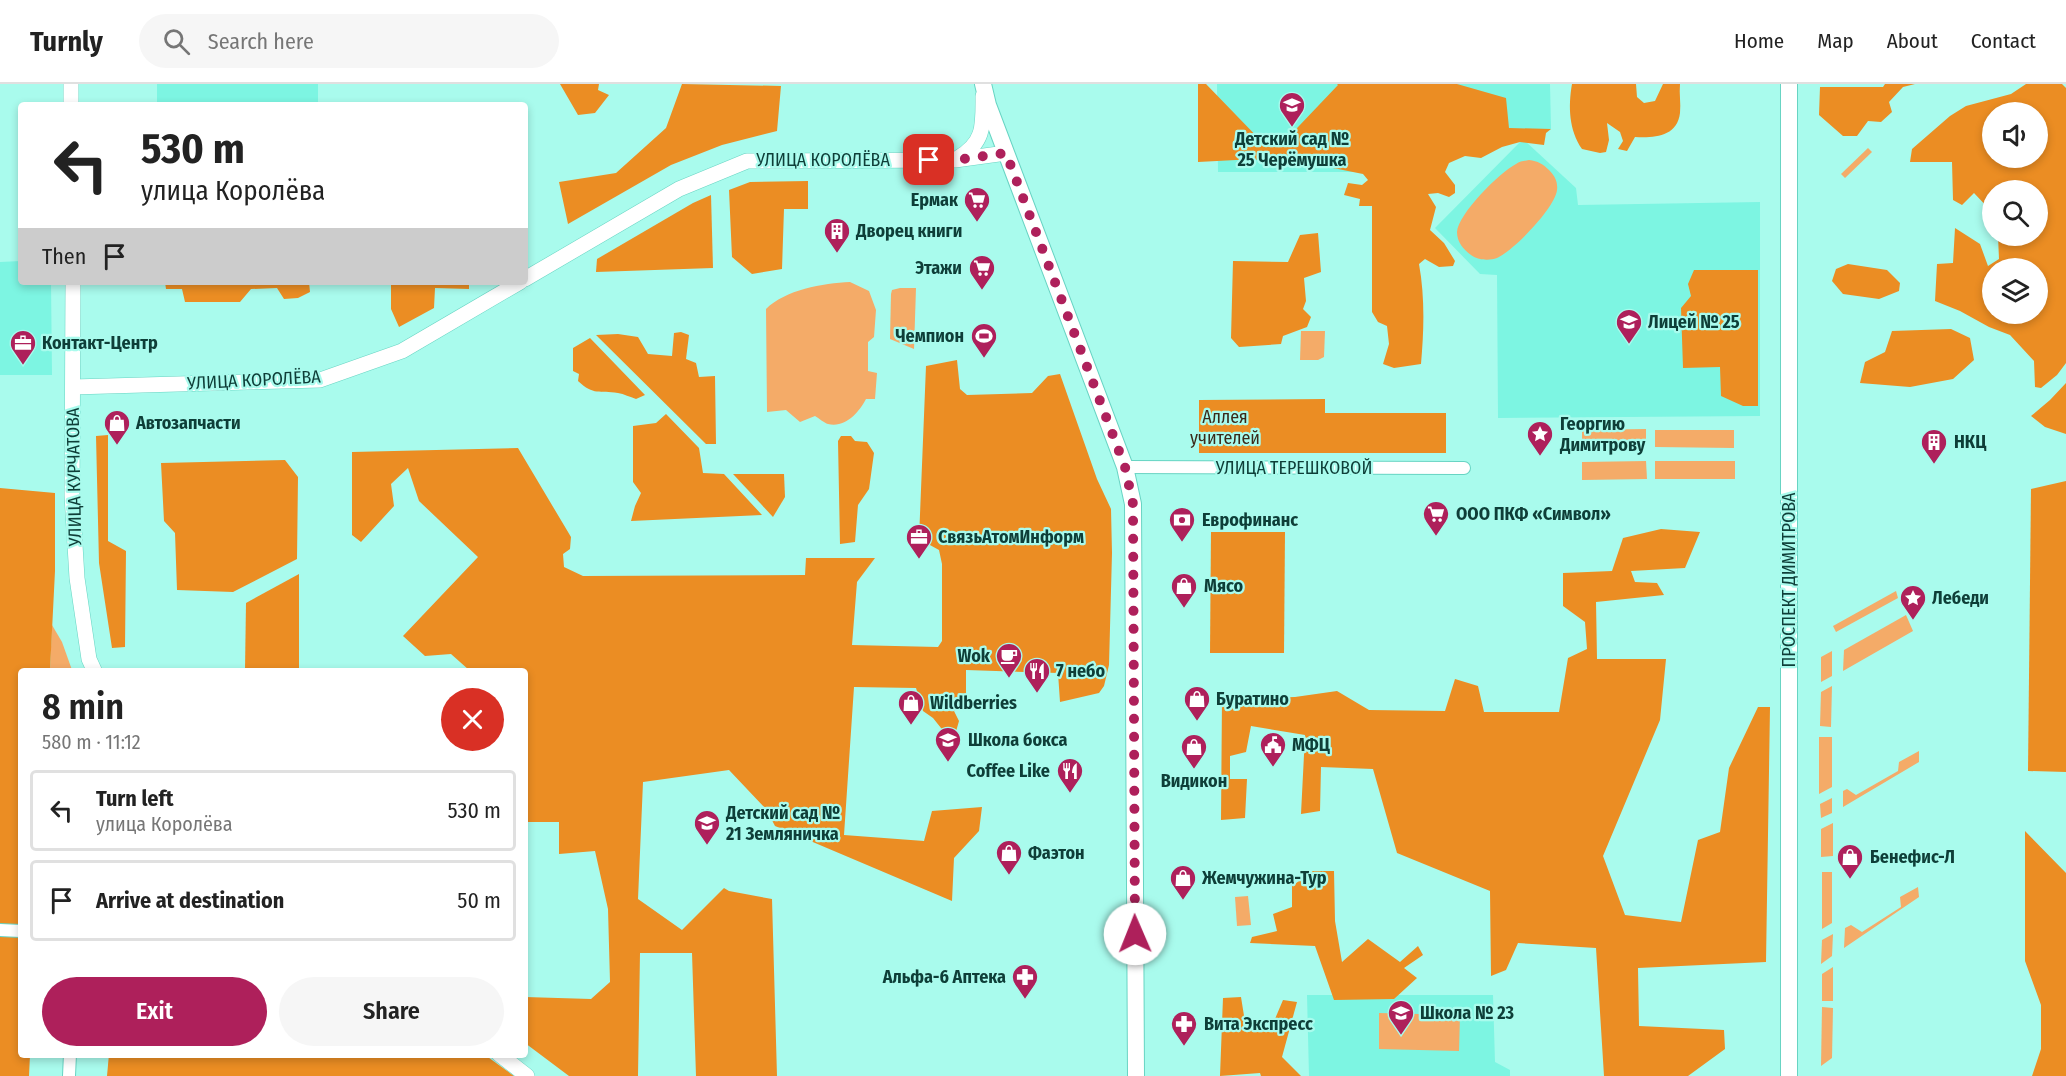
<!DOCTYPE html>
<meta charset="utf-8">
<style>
:root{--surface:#fff;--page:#f6f6f6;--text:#222;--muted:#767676;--line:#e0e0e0;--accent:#ae205b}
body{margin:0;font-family:"Fira Sans Condensed",sans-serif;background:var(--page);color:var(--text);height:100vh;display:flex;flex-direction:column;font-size:22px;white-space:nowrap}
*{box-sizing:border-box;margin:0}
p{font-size:20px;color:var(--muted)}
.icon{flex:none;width:33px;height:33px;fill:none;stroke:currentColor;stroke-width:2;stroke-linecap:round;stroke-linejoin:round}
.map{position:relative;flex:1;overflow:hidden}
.details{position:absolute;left:18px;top:584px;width:510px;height:390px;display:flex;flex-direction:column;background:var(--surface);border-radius:6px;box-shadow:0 3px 9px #0003}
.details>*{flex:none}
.top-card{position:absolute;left:18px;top:18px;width:510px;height:183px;border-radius:6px;box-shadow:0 3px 9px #0003;background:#fff;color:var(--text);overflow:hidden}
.fabs{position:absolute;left:1982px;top:18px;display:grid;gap:12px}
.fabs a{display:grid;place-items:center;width:66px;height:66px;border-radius:50%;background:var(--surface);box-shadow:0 3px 9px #0003;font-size:30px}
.pin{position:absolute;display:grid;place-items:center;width:51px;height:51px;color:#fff;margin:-26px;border-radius:12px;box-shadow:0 3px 9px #0006}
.me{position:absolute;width:66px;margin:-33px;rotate:359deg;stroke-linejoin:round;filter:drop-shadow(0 0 4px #0008)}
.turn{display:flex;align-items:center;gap:21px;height:126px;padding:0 24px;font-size:27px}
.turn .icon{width:78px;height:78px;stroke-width:2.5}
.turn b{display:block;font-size:42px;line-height:51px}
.then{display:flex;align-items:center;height:57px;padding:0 24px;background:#0003;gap:12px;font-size:22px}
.round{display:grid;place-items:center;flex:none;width:63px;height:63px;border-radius:32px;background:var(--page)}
.head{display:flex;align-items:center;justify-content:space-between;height:102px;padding:0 24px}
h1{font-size:36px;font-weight:600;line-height:45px}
.action{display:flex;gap:12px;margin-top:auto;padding:12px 24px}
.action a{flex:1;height:69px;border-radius:36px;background:var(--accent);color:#fff;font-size:24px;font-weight:600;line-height:69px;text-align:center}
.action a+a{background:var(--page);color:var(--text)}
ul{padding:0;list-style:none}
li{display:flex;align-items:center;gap:18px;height:81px;margin:0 12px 9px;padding:0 12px;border:3px solid var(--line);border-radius:6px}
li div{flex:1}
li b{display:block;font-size:22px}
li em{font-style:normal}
header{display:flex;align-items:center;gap:36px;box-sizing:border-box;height:84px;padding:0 30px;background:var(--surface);border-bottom:2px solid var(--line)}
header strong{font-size:28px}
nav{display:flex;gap:33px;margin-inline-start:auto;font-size:21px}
.search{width:420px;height:54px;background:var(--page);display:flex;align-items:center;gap:15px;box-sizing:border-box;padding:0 21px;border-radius:33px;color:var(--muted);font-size:22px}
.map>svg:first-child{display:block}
.built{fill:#7df5e2}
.green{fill:#f4ab68}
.forest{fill:#eb8d23;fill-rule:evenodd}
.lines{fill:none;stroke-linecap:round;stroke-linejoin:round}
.minor-casing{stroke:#68d4c3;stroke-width:14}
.tertiary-casing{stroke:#68d4c3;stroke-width:16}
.secondary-casing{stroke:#68d4c3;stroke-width:18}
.minor{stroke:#fff;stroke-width:12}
.tertiary{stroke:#fff;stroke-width:15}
.secondary{stroke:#fff;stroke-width:16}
.route{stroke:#ae205b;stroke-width:10;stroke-dasharray:0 18}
.labels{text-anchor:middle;stroke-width:4.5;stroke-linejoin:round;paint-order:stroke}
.poi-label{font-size:18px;font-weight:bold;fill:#0e3e38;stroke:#a9fbed;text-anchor:start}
.street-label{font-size:18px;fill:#0e3e38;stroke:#a9fbed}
.park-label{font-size:18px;fill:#3a2919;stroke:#a9fbed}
</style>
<header>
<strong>Turnly</strong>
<div class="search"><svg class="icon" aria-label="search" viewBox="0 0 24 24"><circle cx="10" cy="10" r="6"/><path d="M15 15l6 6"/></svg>Search here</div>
<nav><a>Home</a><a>Map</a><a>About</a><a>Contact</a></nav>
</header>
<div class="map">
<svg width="2066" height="992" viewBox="0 0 2066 992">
<rect width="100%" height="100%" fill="#a9fbed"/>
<g class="built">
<rect x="157" y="0" width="161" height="21"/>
<path d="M1217,0H1365L1366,88H1218Z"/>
<path d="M1457,0H1550L1551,45H1508Z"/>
<path d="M1523,55L1576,104L1578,121L1760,118V332L1498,334L1497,191L1480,190L1435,144Z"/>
<path d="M21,177V198H51L52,291H0V178Z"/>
<path d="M1307,911H1493L1495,978L1510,986V992H1309Z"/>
</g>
<g class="green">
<path d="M1868,64L1872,68L1845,94L1841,90Z"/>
<path d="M1529,76C1538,77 1543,80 1549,86C1555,92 1558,98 1557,106C1555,124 1513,167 1497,174C1489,177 1477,176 1471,171C1463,165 1457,158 1457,148C1458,130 1500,88 1516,80C1520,77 1525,77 1529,76Z"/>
<path d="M850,198L869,207L876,226L874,253L868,258V287L877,289L875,315H866C859,328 846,344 828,340C824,339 819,334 815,332L800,338L786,326L767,328L766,225C785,206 823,199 850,198Z"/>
<path d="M900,204H916L914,265L890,255L891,210L892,206Z"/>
<path d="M1301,247H1325L1324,273L1318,276H1300Z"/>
<path d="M1646,345V363L1582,364V346Z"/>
<path d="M1655,346H1734V364L1655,363Z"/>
<path d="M1646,377L1647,395L1582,396V378Z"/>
<rect x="1655" y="377" width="80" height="18"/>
<path d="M1896,507L1898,514L1836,548L1833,542Z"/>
<path d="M1906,531L1913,547L1843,587L1844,566Z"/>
<path d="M52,541L62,558L72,586H50Z"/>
<path d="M1832,567V592L1821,598V573Z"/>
<path d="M1832,602L1831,643L1820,642L1821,608Z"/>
<path d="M1819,653H1832V703L1819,710Z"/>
<path d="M1919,667V678L1843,723V707L1847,705L1856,711L1898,687L1899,678Z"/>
<path d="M1832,714V729L1821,734L1820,720Z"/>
<path d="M1833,739V772L1821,773V745Z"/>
<path d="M1822,788H1832V839L1822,845Z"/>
<path d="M1918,803L1919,813L1844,864L1845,844L1851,841L1862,848L1901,823L1900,813Z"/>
<path d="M1248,812L1251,841L1237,842L1235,813Z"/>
<path d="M1833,850L1832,872L1821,880L1822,856Z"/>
<path d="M1833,883V917H1822V890Z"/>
<path d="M1822,923L1833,924L1832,974L1821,982Z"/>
<path d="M1379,929L1460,931L1459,967L1379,965Z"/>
</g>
<g class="forest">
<path d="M560,0H599L598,6L609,11L595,29L578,31Z"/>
<path d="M682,0L781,2L777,47L722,61L671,81L568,140L559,98L616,89L666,44Z"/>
<path d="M1198,0H1206L1266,62L1279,63L1338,1L1337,0H1457L1506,14L1509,44L1551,45L1546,49L1544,61L1520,58L1502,63L1481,74L1465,72L1449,79L1445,88L1455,101V109L1449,113L1438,109L1428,110L1436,123L1430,146L1444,159L1455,177L1453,182L1439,183L1425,175L1419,180C1425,213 1424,246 1421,280L1394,284L1383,280L1389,260L1387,242L1378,238L1372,228V122H1359L1360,115L1344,111L1348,99L1362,101L1368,96L1363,90L1333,84L1324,75L1236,76L1198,78Z"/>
<path d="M1572,0H1636L1637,13L1644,19L1655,17L1663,0H1680C1679,10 1681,19 1680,29C1677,53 1654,54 1635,53L1627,67L1618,65L1623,57L1620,48L1607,39L1609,56L1606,68L1600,69L1582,65C1569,46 1568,23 1572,0Z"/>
<path d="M1885,0H1915L1903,3L1889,18L1892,28L1881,38L1868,37L1857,52H1843L1819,31L1820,3H1883Z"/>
<path d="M2026,0H2062L2066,4V279L2057,291L2041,304L2035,303L2034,277L2010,251L1989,243L1960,227L1935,217L1937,180L1953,179L1955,144L1980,160L1988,182L1999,175L1998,152H2037V106H1992V128L1974,109L1962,121L1953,116L1952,78H1910L1912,65L1950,32L1966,22L2011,10ZM1992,28H2037V74H1992ZM1992,184H2037V230H1992Z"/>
<path d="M808,97V125H784L782,185L752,190L732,173L729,106L750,98Z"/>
<path d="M711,111L713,184L596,188L597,175L693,119Z"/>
<path d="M1318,149L1321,188L1304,194L1306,217L1303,225L1311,233L1307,243L1283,252L1281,260L1239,263L1231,254L1233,177L1288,178L1300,151Z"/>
<path d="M1848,180L1887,186L1900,199L1899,207L1879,215L1843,210L1832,197L1836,185Z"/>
<path d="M1694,186H1758V322H1743L1721,312L1720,283L1683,284L1681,224L1691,212L1688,200Z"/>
<path d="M165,198H309L310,208L298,214L284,215L277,204L251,205L240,218H185L182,205H166Z"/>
<path d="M391,198H469V205L435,204L434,224L399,243L391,225Z"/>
<path d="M1951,245L1970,254L1974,276L1953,295L1910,303L1860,299L1865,278L1885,268L1892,247Z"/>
<path d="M681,248L689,251L686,275L696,279L699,293L715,292L716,360H706L596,251L618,250L638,253L648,270L672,272L674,249Z"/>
<path d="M590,254L645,311L636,315C630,313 624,310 618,309C599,306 594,312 578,297L579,290L573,287V264Z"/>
<path d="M957,276L960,305L967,311L1032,309L1048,292L1060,290L1097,395L1111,425L1112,469L1109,581L1104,602L1099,609L1060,618L1058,589L966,586V616L954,627L959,637L955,651L945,649L933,634L923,627L916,604L854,603L844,751L924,757L932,727L982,723L979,747L954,774L952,817L775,742L766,725L729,686L643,698L638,815L682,846L724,804L729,807L772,815L777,992H696L692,869H640L638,992H569L525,959V913L591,915L610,898L608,825L595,767L559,770V738H525V586H469L451,570L425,572L403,552L478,473L419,417L408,384L391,400L394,422L361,458L352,451V368L518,364L571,453L570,465L563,470L564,483L583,492L805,491L806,474H875L857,498L852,561L938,563L942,557V480L939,466L919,455L926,282Z"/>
<path d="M2066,299V350L2045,343L2031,332L2050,316Z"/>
<path d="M1325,315V329H1446V369H1199V316Z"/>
<path d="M666,330L699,364L703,389L724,390L762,431L631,437L635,422L641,409L633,398V342L656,339Z"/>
<path d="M108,351V457L126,467L125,563L112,564L99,479L96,352Z"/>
<path d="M841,352H851L855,357L867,358L874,369L869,405L858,421L855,458L840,460L838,357Z"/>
<path d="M285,376L298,393L297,475L233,508L177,506L175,449L164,437L161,379Z"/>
<path d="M733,390H784L785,413L773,433Z"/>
<path d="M2066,397V688L2028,687L2031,405Z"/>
<path d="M0,404L55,409V487L50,586H21V970L30,971L29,992H0Z"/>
<path d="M1661,445L1700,448L1685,484L1631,487L1635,498L1657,499L1664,511L1596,518L1597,575H1666L1660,636L1603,772L1625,831L1681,838L1698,756L1720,748L1729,684L1758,623H1770L1766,878L1638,884L1639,942L1724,946L1725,965L1688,992H1604L1596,864L1518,859L1506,886L1491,892L1490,807L1397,769L1373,685L1321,683L1320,727L1301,730L1305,651L1251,642L1246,668L1230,672V695H1247L1245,734L1221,736L1222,615L1295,613L1337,607L1369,626L1445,627L1455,595L1478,602L1484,628H1559L1568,574L1587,565L1585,538L1563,522V489L1612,487L1623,454Z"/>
<path d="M1211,448H1285L1284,569H1210Z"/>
<path d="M299,490V586H245L246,519Z"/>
<path d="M2025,747L2066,789V992H2032L2041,965V921L2025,877Z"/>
<path d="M1313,787H1334L1335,837L1342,878L1368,855L1400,878L1418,862L1423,871L1404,884L1417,894L1394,915L1334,916L1315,862L1250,859L1252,853L1277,847L1273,830L1292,823V802Z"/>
<path d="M1241,913L1245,938L1272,942L1283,916L1297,918L1282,973L1301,992H1261L1260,989L1220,992L1223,914Z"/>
<path d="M109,970L485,971L514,992H107Z"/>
</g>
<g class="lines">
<g class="minor-casing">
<g id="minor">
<path d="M1125,383L1464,384"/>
<path d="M0,846L21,847"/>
<path d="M69,992L70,970"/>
</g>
</g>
<g class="tertiary-casing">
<g id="tertiary">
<path d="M71,0V21"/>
<path d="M958,74C985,58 983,41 983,12"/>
<path d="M525,195L679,105L747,77L955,76L1006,69"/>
<path d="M73,198L72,411L77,494L89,575L94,586"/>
<path d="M73,303L320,296L402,267L520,198"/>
<path d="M499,970L527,992"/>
</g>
</g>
<g class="secondary-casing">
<g id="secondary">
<path d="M983,0L988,21L1125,383L1133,420L1136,992"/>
<path d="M1789,0V992"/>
</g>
</g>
<use href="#minor" class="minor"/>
<use href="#tertiary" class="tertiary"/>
<use href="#secondary" class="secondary"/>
</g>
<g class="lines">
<path class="route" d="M929,76H956L1006,69L1125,383L1133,420L1135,850"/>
</g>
<defs>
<g id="school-pin" transform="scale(1.35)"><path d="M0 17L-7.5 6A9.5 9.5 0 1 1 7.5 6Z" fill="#ae205b" stroke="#a9fbed"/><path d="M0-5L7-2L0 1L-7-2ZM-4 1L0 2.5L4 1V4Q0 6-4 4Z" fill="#fff"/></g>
<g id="supermarket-pin" transform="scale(1.35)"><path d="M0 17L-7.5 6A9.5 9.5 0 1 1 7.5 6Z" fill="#ae205b" stroke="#a9fbed"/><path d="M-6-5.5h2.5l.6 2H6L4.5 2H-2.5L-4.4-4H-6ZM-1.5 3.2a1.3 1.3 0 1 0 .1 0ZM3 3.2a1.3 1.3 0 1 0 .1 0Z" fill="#fff"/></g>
<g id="building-pin" transform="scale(1.35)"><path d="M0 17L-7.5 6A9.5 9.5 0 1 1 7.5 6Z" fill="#ae205b" stroke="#a9fbed"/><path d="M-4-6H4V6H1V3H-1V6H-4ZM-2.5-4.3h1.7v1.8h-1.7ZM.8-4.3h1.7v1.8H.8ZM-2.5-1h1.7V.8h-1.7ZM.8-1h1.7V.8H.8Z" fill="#fff"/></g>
<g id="stadium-pin" transform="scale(1.35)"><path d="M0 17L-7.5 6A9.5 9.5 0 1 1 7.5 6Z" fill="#ae205b" stroke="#a9fbed"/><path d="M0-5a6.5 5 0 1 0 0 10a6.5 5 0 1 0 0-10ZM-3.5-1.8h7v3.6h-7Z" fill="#fff"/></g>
<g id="office-pin" transform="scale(1.35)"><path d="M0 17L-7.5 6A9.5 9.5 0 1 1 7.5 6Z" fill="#ae205b" stroke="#a9fbed"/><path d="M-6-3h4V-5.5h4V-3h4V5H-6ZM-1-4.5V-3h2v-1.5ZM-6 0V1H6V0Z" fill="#fff"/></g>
<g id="shop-pin" transform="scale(1.35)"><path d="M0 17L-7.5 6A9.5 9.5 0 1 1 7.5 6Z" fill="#ae205b" stroke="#a9fbed"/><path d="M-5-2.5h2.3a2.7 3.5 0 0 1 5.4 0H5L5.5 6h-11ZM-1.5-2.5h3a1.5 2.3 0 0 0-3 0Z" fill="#fff"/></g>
<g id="sight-pin" transform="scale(1.35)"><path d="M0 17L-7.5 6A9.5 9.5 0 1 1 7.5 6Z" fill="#ae205b" stroke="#a9fbed"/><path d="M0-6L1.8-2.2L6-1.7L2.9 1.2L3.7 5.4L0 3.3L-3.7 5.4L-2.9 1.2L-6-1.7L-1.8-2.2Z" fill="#fff"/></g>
<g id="bank-pin" transform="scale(1.35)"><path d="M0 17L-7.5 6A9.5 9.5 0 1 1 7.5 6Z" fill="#ae205b" stroke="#a9fbed"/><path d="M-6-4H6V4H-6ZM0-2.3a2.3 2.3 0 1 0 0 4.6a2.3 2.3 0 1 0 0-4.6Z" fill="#fff"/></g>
<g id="cafe-pin" transform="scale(1.35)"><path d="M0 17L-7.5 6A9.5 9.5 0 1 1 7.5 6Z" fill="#ae205b" stroke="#a9fbed"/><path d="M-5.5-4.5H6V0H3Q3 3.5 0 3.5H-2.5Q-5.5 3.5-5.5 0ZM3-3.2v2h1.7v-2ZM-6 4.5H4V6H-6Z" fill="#fff"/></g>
<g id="restaurant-pin" transform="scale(1.35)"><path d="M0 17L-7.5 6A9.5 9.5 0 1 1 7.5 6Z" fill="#ae205b" stroke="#a9fbed"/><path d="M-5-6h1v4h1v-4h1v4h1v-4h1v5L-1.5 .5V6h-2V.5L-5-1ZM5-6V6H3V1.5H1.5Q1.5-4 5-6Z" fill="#fff"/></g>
<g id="civic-pin" transform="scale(1.35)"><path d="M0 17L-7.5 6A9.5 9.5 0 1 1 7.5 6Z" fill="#ae205b" stroke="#a9fbed"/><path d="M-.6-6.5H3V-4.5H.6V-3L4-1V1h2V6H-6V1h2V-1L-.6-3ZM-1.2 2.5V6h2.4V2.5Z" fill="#fff"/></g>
<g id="pharmacy-pin" transform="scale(1.35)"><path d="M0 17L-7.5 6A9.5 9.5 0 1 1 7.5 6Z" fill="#ae205b" stroke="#a9fbed"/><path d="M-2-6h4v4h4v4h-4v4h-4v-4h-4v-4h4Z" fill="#fff"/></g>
</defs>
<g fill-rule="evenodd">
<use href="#school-pin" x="1292" y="21"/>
<use href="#supermarket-pin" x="977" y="116"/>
<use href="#building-pin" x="837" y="147"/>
<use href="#supermarket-pin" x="982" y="184"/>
<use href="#school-pin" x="1629" y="238"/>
<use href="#stadium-pin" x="984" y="252"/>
<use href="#office-pin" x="23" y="259"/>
<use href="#shop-pin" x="117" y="339"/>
<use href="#sight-pin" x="1540" y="350"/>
<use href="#building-pin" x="1934" y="358"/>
<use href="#supermarket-pin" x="1436" y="430"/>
<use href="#bank-pin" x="1182" y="436"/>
<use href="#office-pin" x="919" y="453"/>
<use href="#shop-pin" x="1184" y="502"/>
<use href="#sight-pin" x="1913" y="514"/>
<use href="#cafe-pin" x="1009" y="572"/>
<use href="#restaurant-pin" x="1037" y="587"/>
<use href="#shop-pin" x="1197" y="615"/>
<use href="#shop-pin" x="911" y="619"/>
<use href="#school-pin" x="948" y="656"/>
<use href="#civic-pin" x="1273" y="661"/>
<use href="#shop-pin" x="1194" y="663"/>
<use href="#restaurant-pin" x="1070" y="687"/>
<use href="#school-pin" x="707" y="739"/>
<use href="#shop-pin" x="1009" y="769"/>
<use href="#shop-pin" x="1850" y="773"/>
<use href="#shop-pin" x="1183" y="794"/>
<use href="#pharmacy-pin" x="1025" y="893"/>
<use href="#school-pin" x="1401" y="929"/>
<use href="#pharmacy-pin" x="1184" y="940"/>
</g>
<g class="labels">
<g class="poi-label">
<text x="1292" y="61" text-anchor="middle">Детский сад №<tspan x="1292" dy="21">25 Черёмушка</tspan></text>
<text x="958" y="122" text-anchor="end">Ермак</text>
<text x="856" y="153">Дворец книги</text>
<text x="962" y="190" text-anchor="end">Этажи</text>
<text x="1648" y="244">Лицей № 25</text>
<text x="964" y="258" text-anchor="end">Чемпион</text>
<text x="42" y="265">Контакт-Центр</text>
<text x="136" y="345">Автозапчасти</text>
<text x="1560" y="346">Георгию<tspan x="1560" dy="21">Димитрову</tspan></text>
<text x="1954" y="364">НКЦ</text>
<text x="1456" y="436">ООО ПКФ «Символ»</text>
<text x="1202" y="442">Еврофинанс</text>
<text x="938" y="459">СвязьАтомИнформ</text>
<text x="1204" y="508">Мясо</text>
<text x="1932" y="520">Лебеди</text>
<text x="990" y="578" text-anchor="end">Wok</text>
<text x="1056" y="593">7 небо</text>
<text x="1216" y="621">Буратино</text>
<text x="930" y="625">Wildberries</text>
<text x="968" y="662">Школа бокса</text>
<text x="1292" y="667">МФЦ</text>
<text x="1050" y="693" text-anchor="end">Coffee Like</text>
<text x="1194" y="703" text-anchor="middle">Видикон</text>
<text x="726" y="735">Детский сад №<tspan x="726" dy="21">21 Земляничка</tspan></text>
<text x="1028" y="775">Фаэтон</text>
<text x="1870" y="779">Бенефис-Л</text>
<text x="1202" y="800">Жемчужина-Тур</text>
<text x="1006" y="899" text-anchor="end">Альфа-6 Аптека</text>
<text x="1420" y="935">Школа № 23</text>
<text x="1204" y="946">Вита Экспресс</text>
</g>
<g class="street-label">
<text x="823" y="82">УЛИЦА КОРОЛЁВА</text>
<text transform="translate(254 296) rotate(-3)" y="6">УЛИЦА КОРОЛЁВА</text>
<text x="1294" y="390">УЛИЦА ТЕРЕШКОВОЙ</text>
<text transform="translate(74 393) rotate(-91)" y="6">УЛИЦА КУРЧАТОВА</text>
<text transform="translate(1789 496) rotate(-90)" y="6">ПРОСПЕКТ ДИМИТРОВА</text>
</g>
<g class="park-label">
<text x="1225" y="339">Аллея<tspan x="1225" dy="21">учителей</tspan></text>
</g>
</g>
</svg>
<div class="fabs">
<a><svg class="icon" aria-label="sound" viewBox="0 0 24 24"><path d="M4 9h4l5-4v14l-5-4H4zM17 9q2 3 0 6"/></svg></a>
<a><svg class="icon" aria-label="search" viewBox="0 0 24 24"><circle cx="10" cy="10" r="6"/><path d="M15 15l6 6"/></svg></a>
<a><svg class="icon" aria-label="layers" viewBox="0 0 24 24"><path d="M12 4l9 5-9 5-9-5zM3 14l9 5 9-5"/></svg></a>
</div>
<div class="pin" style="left:929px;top:76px;background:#d93025"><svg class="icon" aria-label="arrive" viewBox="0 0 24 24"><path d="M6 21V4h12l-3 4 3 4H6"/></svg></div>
<svg class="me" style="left:1135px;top:850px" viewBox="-20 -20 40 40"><circle r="19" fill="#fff"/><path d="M0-13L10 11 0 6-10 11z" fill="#ae205b"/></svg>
<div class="top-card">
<div class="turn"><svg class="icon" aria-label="left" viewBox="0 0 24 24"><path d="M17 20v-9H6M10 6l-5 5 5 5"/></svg><div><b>530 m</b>улица Королёва</div></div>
<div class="then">Then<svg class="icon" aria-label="arrive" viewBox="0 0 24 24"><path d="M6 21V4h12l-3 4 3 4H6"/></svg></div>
</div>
<section class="details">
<div class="head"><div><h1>8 min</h1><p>580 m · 11:12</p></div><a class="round" style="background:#d93025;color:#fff"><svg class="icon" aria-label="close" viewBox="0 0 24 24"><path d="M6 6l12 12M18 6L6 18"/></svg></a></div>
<ul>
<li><svg class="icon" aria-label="left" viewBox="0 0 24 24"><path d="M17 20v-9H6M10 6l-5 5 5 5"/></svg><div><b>Turn left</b><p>улица Королёва</p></div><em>530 m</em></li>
<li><svg class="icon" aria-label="arrive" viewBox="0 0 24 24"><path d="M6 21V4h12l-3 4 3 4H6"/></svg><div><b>Arrive at destination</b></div><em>50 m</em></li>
</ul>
<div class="action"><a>Exit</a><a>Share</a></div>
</section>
</div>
